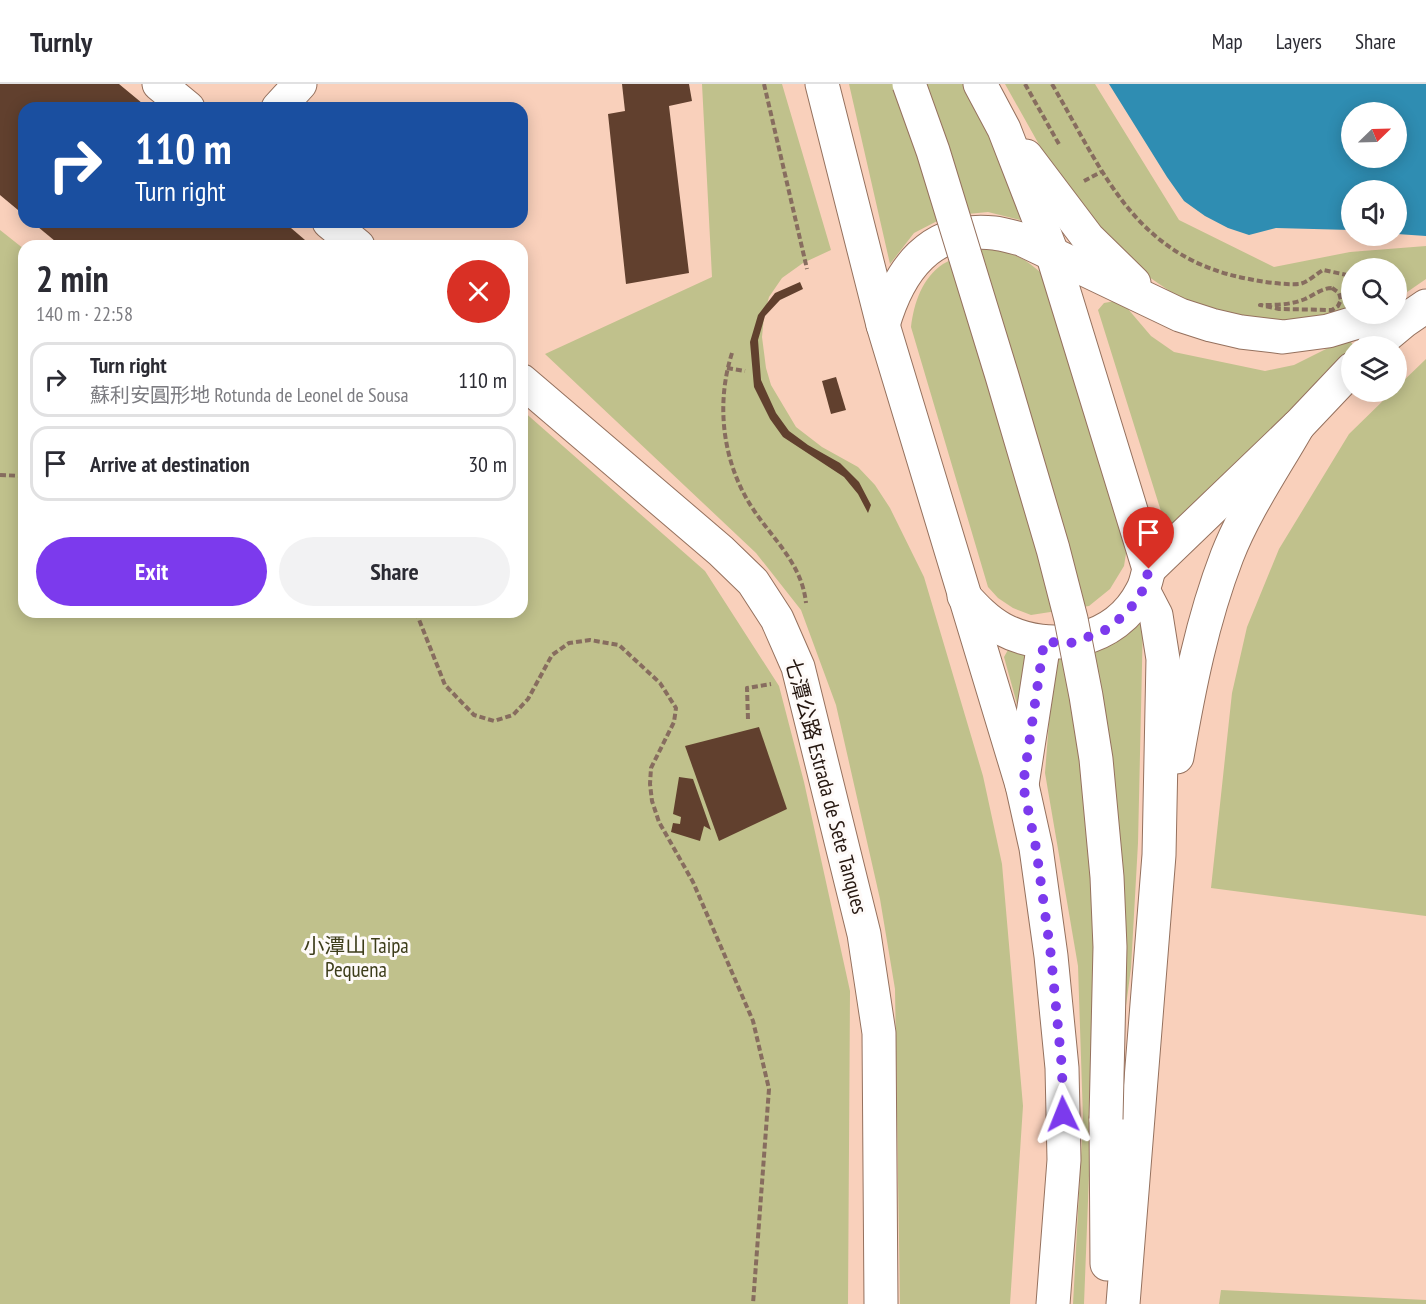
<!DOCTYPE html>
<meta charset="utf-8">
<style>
:root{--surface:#fff;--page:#f2f2f3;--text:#2b2b33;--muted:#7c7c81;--line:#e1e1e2;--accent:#7c3aed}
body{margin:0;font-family:"PT Sans Narrow","Noto Sans SC",sans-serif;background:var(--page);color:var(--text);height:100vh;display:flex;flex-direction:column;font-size:22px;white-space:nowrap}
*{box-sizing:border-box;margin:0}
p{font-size:20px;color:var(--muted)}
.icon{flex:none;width:33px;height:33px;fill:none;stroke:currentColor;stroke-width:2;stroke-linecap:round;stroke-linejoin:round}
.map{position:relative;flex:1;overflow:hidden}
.drawer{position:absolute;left:18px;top:156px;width:510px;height:378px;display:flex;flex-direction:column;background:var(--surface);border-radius:18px;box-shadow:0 3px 15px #0003}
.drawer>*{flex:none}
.guide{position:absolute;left:18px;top:18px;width:510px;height:126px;border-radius:18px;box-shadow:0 3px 15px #0003;background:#1a4fa0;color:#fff;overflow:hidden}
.needle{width:39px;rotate:67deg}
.controls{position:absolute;left:1341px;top:18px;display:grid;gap:12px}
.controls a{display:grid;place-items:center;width:66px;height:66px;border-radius:50%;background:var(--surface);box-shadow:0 3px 15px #0003;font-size:30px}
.pin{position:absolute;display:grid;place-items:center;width:51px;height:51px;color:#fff;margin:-62px -26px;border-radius:50% 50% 50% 0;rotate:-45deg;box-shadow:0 0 6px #0007}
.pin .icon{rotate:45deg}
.me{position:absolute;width:66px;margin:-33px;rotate:358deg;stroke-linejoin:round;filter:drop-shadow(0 0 4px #0008)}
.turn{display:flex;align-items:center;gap:21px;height:126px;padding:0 18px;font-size:27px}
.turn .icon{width:78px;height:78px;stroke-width:2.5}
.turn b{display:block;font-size:42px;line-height:51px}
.round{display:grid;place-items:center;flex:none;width:63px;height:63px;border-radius:32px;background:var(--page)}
.head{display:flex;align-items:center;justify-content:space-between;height:102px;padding:0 18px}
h1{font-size:36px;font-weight:700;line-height:45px}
.action{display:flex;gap:12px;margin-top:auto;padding:12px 18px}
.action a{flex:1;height:69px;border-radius:36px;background:var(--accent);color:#fff;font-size:24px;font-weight:700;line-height:69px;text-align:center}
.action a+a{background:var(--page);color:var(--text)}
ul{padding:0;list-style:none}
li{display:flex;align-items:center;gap:18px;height:75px;margin:0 12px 9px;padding:0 6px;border:3px solid var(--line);border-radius:18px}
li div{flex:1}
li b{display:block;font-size:22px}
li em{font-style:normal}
header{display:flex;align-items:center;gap:36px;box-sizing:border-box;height:84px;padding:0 30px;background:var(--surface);border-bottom:2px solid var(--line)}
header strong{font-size:28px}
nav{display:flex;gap:33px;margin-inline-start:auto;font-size:21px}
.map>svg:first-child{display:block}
.green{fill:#c0c18c}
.water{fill:#2f8db2;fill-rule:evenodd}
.building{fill:#61402e}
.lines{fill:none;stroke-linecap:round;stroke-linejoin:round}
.minor-casing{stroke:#95715e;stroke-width:35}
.major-casing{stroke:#95715e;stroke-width:35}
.path{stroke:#876d5f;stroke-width:4;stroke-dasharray:6 3;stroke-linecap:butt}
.minor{stroke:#fff;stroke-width:33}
.major{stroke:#fff;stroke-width:33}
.major-bridge-casing{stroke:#95715e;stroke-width:35;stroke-linecap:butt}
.major-bridge{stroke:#fff;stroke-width:33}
.route{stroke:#7c3aed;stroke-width:10;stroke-dasharray:0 18}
.labels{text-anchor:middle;stroke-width:6;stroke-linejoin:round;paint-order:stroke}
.street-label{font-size:21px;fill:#251710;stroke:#fefaf8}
.park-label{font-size:21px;fill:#3d3d1a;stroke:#fefaf8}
</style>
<header>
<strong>Turnly</strong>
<nav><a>Map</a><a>Layers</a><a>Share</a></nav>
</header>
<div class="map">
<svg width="1426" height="1220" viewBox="0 0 1426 1220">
<rect width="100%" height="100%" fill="#f9d0bb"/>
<g class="green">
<path d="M702,0H782L831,166L803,179L782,194L769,213L764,232L762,253L766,284L771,301L796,343L822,363L858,383L875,401L890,424L924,493L983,692L1002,780L1023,1022L1010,1220H900L895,905L880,815L836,621L801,526L756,469L545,270L712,193Z"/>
<path d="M849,0H970L1032,139L988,128L947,132L914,149L890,180Z"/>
<path d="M1005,0H1095L1179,136L1274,183L1350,168L1426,162V195L1397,215L1396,184H1352V230L1279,239L1234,234L1184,217L1117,171L1046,73Z"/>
<path d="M0,146L24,165V528H522V326L705,487L779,602L804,698L850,907L848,1220H0Z"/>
<path d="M983,165C1019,168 1027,176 1053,200L1129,451L1124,482L1110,505L1089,522L1031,531L1013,524L998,514L988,503L911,243C914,219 922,194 943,180C954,173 971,170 983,165Z"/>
<path d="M1115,217L1128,225L1151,252L1174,268L1265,287L1294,281L1348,254L1353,261L1351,270L1175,472L1098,226L1104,219Z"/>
<path d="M1426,275V832L1211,804L1232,609L1247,543L1279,465L1349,350L1392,308H1396L1397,303Z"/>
<path d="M1143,537L1138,759L1131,884L1111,1036L1091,1040L1084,1220H1073L1083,1035L1078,882L1045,689L1053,586L1055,571L1117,554Z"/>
<path d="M1009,564L1029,569L1020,631L1004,573Z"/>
<path d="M1221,1206L1426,1216V1220H1219Z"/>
</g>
<path class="water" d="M1109,0H1426V152L1397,150L1396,106H1352L1351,146L1276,144L1249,151L1228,144L1205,132L1184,117L1167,93ZM1352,28H1396V74H1352Z"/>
<g class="building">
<path d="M0,0H119L148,24H24V131L0,111Z"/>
<path d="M622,0H689L692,17L669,22L689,189L626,200L608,30L625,27Z"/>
<path d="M32,138H284L312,162H61Z"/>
<path d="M800,198L803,205L780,216L765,232L758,256L761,296L776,329L789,347L808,361L840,379L859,398L871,421L868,429L858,410L844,393L783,353L770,335L754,303L750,258L758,231L775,209Z"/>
<path d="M836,293L846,326L831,330L822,297Z"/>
<path d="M759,643L787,725L719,757L685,662Z"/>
<path d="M679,693L693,695L711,746L704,742L700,757L671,748L673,739L680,740L681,733L673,730Z"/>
</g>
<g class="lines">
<g class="minor-casing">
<g id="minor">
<path d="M159,0L188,24"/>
<path d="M278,24L300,0"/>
<path d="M329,138L358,162"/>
<path d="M522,297L721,467L753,498L777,535L798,583L864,850L879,949L881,1220"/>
<path d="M1022,701L1044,558"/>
</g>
</g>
<g class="major-casing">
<g id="major">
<path d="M822,0L883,241L1022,701L1036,764L1051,872L1062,984L1064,1076L1053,1220"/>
<path d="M1026,72L1088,154L1134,199"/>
<path d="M883,241C899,186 930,142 994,149C1003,150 1012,153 1021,155L1180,231L1211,241L1241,248L1283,253L1328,247L1384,230"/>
<path d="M1374,262L1404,237L1426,222"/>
<path d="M1149,485L1298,342L1352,285"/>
<path d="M964,512C975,524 987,537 1002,545C1051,571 1116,558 1142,507C1146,500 1147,492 1149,485L1052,169L1004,45L980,0"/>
<path d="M1177,673C1189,604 1202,537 1227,472C1245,426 1274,384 1298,342"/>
<path d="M1106,1035L1107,1180"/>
<path d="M1123,1220L1159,771L1163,575L1156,531L1143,506"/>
</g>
</g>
<g class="path">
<path d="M764,0L807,185"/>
<path d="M1025,0L1060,62"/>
<path d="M1052,0C1104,89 1135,174 1249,195C1262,198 1286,201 1299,200C1307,199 1316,190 1323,186L1352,192"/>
<path d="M1084,97L1101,88"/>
<path d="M1332,204L1339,209L1341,216L1338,222L1332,226L1279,225L1260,221C1275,221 1291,221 1305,215C1314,211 1322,204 1332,204Z"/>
<path d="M732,269C715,322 723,382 755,428C775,457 802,481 806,519"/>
<path d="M727,284L745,287"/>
<path d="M0,391L24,392"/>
<path d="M416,528L445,601L474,631L494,637L513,631L528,615L552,571L569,559L590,556L619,561L660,599L676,624L674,638L651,684L650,700L652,717L659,738L693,798L753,937L769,1005L753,1220"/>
<path d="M748,635L747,604L771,600"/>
</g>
<use href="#minor" class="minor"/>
<use href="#major" class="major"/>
<g class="major-bridge-casing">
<path id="major-bridge" d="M909,0L933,67L1002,292L1053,465L1071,535L1086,612L1096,675L1107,793L1110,863L1106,1035"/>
</g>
<use href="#major-bridge" class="major-bridge"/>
</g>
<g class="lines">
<path class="route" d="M1063,1030L1062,984L1051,872L1036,764L1023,701L1044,558L1071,559L1104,547L1128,528L1143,506L1149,485"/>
</g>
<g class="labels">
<g class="street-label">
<text transform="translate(826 702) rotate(75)" y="7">七潭公路 Estrada de Sete Tanques</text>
</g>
<g class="park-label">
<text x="356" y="869">小潭山 Taipa<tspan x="356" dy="24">Pequena</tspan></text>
</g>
</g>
</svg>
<div class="controls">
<a><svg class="needle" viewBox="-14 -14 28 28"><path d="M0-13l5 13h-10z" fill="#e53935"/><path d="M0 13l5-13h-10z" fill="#7c7c81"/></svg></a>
<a><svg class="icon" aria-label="sound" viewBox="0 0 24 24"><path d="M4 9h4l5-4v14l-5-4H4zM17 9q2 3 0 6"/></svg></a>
<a><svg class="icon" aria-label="search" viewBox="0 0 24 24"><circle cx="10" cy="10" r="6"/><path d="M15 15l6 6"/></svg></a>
<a><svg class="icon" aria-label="layers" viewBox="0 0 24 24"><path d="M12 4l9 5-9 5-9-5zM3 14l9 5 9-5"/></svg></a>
</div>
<div class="pin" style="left:1149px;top:485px;background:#d93025"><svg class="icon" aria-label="arrive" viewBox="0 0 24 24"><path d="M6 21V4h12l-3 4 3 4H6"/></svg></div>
<svg class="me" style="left:1063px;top:1030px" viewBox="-20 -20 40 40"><path d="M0-17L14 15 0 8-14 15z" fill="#7c3aed" stroke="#fff" stroke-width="4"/></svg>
<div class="guide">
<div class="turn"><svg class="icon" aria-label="right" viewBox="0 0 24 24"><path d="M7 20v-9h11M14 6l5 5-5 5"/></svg><div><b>110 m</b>Turn right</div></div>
</div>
<section class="drawer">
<div class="head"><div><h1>2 min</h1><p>140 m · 22:58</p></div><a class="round" style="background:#d93025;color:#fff"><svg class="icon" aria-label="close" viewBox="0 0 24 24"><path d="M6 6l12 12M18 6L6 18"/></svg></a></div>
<ul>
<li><svg class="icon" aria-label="right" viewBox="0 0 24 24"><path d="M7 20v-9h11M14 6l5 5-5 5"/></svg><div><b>Turn right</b><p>蘇利安圓形地 Rotunda de Leonel de Sousa</p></div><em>110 m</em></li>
<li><svg class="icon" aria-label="arrive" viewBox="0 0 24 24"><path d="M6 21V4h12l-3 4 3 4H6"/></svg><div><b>Arrive at destination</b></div><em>30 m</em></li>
</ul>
<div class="action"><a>Exit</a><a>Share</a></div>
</section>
</div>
